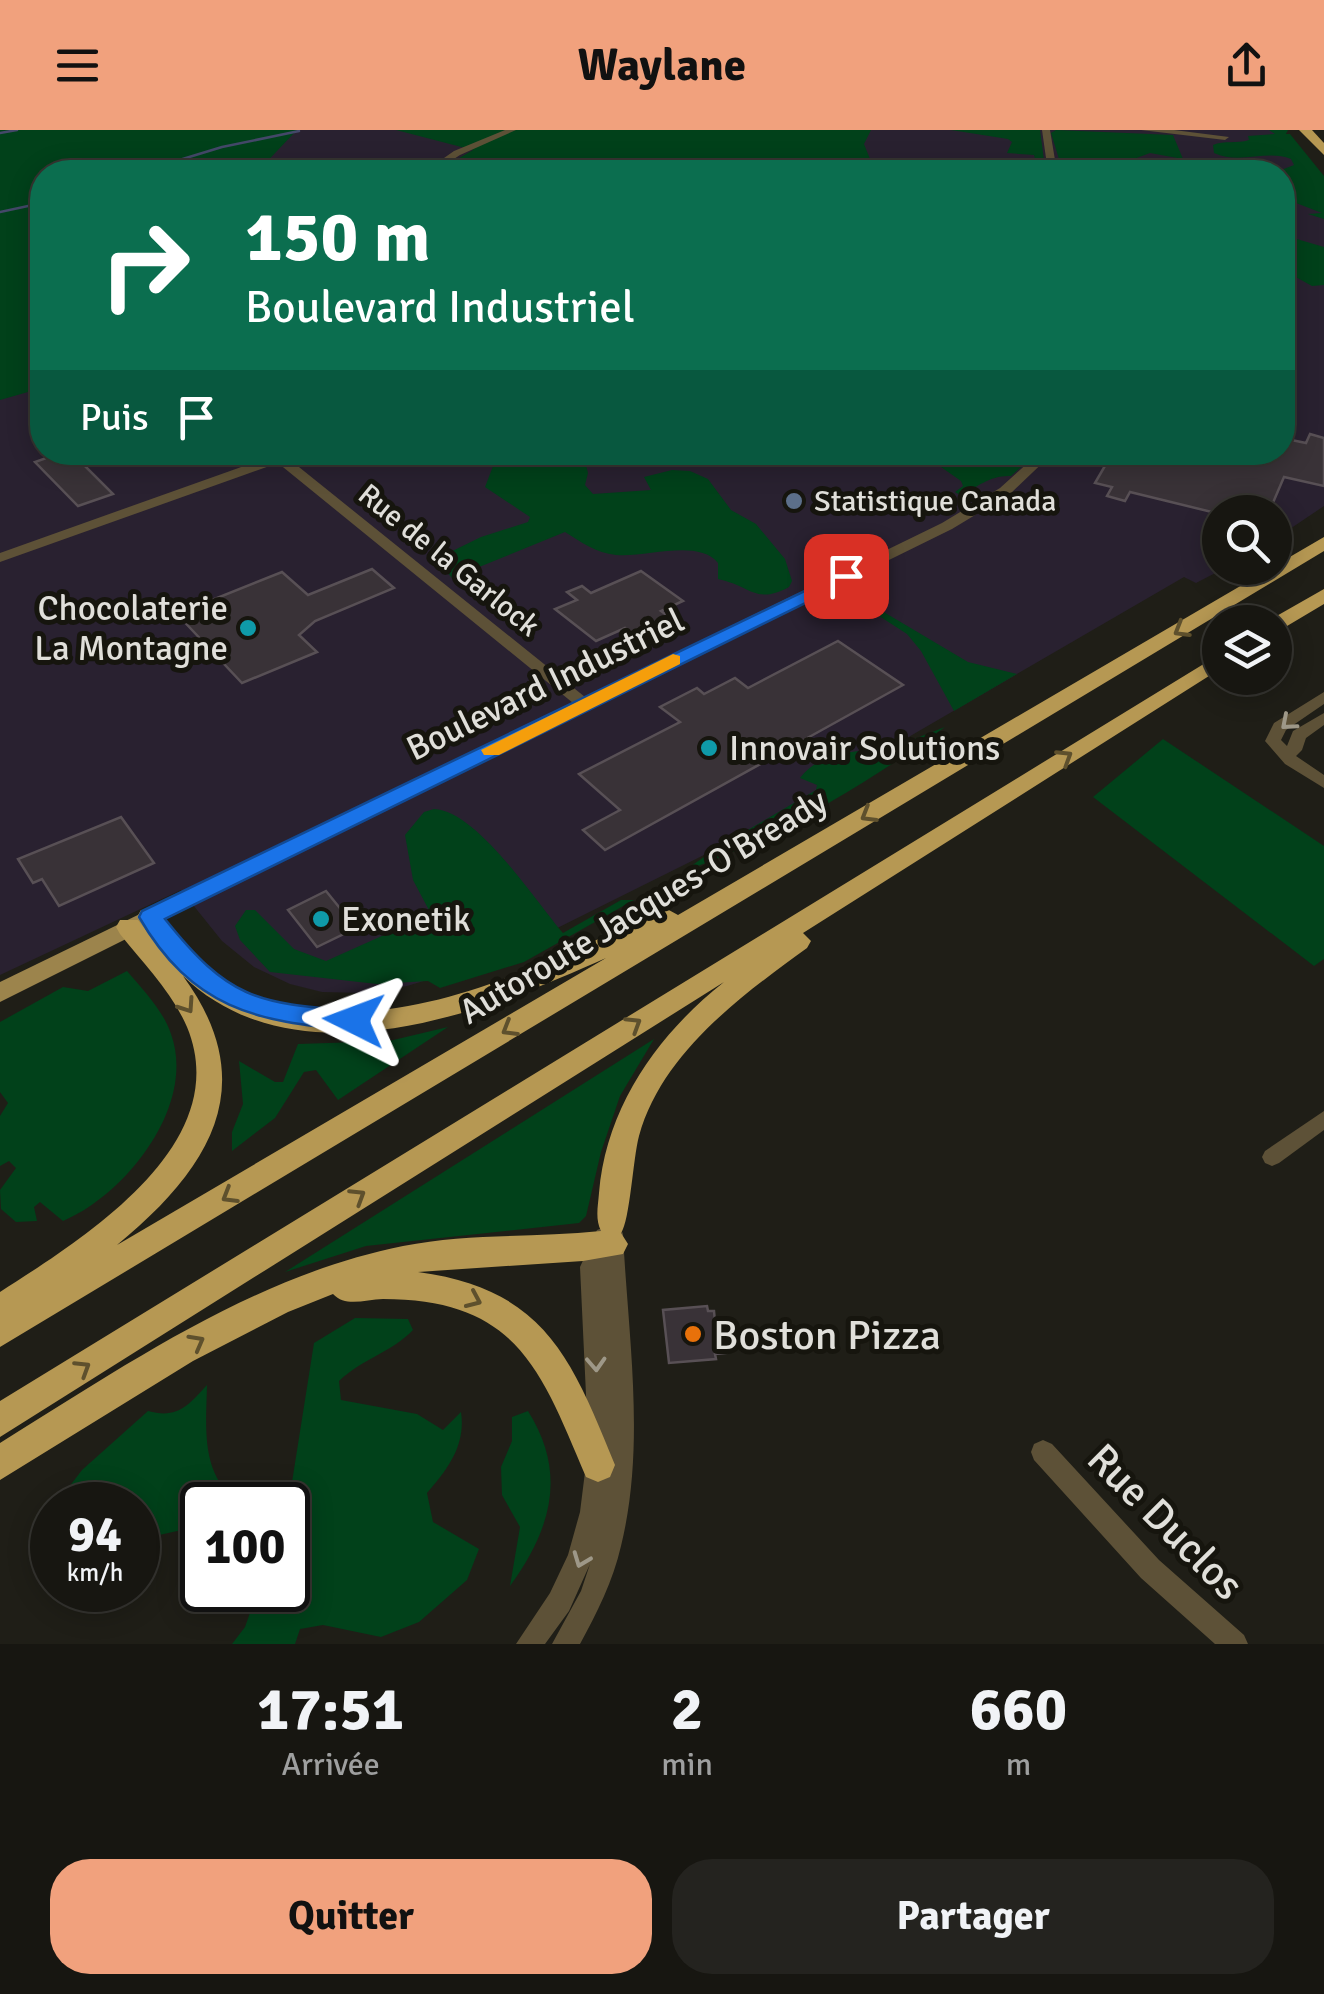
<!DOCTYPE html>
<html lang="fr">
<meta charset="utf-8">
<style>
:root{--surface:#171611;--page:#24231f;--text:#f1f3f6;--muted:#9e9f9f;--line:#363531;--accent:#f1a17d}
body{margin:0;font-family:Signika,sans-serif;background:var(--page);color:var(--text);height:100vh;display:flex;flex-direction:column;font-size:38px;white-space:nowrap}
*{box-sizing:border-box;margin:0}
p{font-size:32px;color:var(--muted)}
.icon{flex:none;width:55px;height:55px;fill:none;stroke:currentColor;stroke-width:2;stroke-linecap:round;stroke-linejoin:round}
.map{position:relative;height:1514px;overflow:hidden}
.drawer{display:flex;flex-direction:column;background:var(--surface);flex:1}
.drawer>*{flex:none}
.hud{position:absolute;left:30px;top:30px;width:1265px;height:305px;border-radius:40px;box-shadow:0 5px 25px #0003,0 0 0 2px var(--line);background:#0b6e4f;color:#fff;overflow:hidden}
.buttons{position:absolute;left:1202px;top:365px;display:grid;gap:20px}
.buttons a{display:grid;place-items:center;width:90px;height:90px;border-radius:50%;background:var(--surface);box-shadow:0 5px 25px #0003,0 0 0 2px var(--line);font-size:50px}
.speed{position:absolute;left:30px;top:1352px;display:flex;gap:20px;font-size:50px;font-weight:700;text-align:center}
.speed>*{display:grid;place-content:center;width:130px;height:130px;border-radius:50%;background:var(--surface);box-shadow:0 5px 25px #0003,0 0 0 2px var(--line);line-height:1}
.speed small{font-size:25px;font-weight:400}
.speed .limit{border:5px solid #111;border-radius:15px;background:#fff;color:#111}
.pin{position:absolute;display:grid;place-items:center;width:85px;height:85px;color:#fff;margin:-42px;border-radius:20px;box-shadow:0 5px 15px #0006}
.me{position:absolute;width:110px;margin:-55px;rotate:273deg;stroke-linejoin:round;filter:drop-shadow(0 0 8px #0008)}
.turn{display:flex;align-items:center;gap:35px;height:210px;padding:0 50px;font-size:45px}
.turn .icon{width:130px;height:130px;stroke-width:2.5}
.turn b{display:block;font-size:70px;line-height:85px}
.then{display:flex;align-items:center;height:95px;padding:0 50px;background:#0003;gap:20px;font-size:38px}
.eta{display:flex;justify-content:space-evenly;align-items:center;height:170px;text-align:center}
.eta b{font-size:60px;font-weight:700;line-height:70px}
.action{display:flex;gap:20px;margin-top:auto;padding:20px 50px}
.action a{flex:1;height:115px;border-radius:40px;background:var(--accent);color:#111;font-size:40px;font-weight:700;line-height:115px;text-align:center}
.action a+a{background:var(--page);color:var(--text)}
header{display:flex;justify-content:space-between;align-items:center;height:130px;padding:0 50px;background:var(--accent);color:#111;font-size:45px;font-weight:700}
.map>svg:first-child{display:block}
.industrial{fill:#292130;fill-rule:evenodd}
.green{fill:#01411a}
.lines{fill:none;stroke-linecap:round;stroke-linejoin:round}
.stream{stroke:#444869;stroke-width:2.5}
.building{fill:#393237;stroke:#585055;stroke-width:2.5}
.minor{fill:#5d5137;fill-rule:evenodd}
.major{fill:#9c844c;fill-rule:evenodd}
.highway{fill:#b69853;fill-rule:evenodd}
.oneway{stroke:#5e502d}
.oneway2{stroke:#9e9888}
.route{fill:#1a73e8;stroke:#114b97;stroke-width:2.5}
.slow{fill:#f59e0b}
.service-dot{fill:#5c6f8a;stroke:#16150e;stroke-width:4}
.culture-dot{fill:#0f9aa8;stroke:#16150e;stroke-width:4}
.food-dot{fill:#e8710a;stroke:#16150e;stroke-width:4}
.labels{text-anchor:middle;stroke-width:10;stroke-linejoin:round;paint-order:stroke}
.far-poi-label{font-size:30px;fill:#e0dfda;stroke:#16150e;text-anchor:start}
.far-street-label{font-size:30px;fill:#e0dfda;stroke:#16150e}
.poi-label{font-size:35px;fill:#e0dfda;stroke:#16150e;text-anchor:start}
.street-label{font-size:35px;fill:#e0dfda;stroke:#16150e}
.near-poi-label{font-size:42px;fill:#e0dfda;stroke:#16150e;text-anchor:start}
.near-street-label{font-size:42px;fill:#e0dfda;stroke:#16150e}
</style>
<header><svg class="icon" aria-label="menu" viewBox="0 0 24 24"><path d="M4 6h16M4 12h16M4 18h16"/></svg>Waylane<svg class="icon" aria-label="share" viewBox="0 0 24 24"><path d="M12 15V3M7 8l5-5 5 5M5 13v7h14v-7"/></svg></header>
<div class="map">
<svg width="1324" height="1514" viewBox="0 0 1324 1514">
<rect width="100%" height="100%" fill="#1f1e17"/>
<path class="industrial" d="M0,0H1283L1324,52V376L1275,409V382H1220V438H1225L1196,453L1184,447L714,720L493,830L407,856L364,863L322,862L290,854L254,837L222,811L181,760L0,845ZM42,42H1282V322H42Z"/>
<g class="green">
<path d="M0,0H297L257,42H42V258L0,270Z"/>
<path d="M396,0H871L864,14L874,39L919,42H304L313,32L440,39L473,20Z"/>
<path d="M951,0H1040L1045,38H1037L1034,25L1007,23L1012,12L1008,9Z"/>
<path d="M1056,0L1173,5L1183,29L1150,23L1107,39L1111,42H1063L1051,3Z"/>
<path d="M1269,0H1288L1286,4H1290L1324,46V89L1308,84L1322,83L1283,68L1282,42H1276L1294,35L1291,29C1267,19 1240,35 1214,23L1213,15C1224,10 1237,14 1249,10L1248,6L1275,4Z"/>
<path d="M1283,105L1324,117V155L1312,156L1283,140Z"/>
<path d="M932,322H1037V323L1011,346C990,345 978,357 960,365L955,362L963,356L961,351L931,330Z"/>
<path d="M483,323H567L585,331L588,343L585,355L593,364L651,360L644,347L672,340L690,341L708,349L731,380L756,394L785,429L792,451L789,457C756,475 751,456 718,449V433C698,408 645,428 616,425C596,423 581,412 565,402L452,448L436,429L481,407L528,392L530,387L485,357L495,331Z"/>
<path d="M845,459L968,532L1017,544L954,581L921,521L907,504L842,462Z"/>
<path d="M945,597C869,653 773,710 684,741L714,720L816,660L817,655L800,648C823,618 862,623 893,616C910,612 928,603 945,597Z"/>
<path d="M1163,609L1324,716V829L1314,836L1093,667Z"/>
<path d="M434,679C476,680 535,770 563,803L621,770H634L524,832L440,858L428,851L377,854L270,842L240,810L235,796L246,780H255L294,819L326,831L431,784L413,750L405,705L424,682Z"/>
<path d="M127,841C143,860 163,880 171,904C197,976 125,1065 63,1091L40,1072L34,1077L37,1091L16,1092L1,1079L0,1060L16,1038L9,1031L0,1036V986L8,973L0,962V892L63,857L88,861Z"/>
<path d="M448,897L338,970L316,940L304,942L275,988L232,1021V1002L243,974L239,931L275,952H283L298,914L389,911Z"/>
<path d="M654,909L620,966L601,1022L586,1086L579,1093L366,1116L285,1142Z"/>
<path d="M355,1188L408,1189L413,1200C392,1222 362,1229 339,1251L341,1270L417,1284L443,1300L461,1282C466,1315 448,1339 427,1363L433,1392L479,1419L467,1450L419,1492L381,1507L323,1495L300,1499L295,1514H232L245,1497L258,1460H288V1433L297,1424H288V1375H283L289,1371L314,1213Z"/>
<path d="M207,1255C206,1300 200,1347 242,1375H202V1404L186,1399L146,1408L138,1402V1375H101L69,1357L82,1340L148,1281C177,1289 188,1276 207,1255Z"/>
<path d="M528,1281C567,1343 552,1398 510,1456L520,1397L502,1365L501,1337L512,1311V1287Z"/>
</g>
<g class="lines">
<g class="stream">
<path d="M0,3L17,0"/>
<path d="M140,42L222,17L299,1"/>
<path d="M0,82L42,73"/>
</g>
</g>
<g class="building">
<path d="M1310,304L1324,308V356L1284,347L1269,382L1220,384L1130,362L1125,371L1107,366L1112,357L1095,353L1113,322H1282V308L1306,313Z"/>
<path d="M63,322H71L113,364L78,376L35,332Z"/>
<path d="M372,439L394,458L315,491L299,505L317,522L242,553L177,484L282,442L308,465Z"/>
<path d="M641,441L683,471L661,481L672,489L636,506L625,498L596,511L555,479L577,470L567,462L582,456L591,463Z"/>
<path d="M838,511L903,555L605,720L583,700L620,680L579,644L680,592L660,577L697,558L704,564L735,548L748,558Z"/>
<path d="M121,687L154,733L59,776L42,749L33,753L18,729Z"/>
<path d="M326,761L356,798L317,817L288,780Z"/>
<path d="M707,1176L708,1181H714L715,1192L721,1191L726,1223L715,1224L716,1229L669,1233L663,1180Z"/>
</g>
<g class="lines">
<g class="minor">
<path d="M505,0H516L460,25L434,42H424L454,21Z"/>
<path d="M1042,0H1050L1057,42H1048Z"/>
<path d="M1141,0H1174L1229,7L1225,10Z"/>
<path d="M283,322H302L289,329L585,567L942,393L1000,358L1040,322H1054L1010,364L952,399L150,794L144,792L141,787L144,782L573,573L278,333L0,432V423Z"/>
<path d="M1324,562V574L1286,600L1281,610L1287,616L1293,601L1324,583V595L1306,608L1302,620L1296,626L1324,645V658L1285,634L1265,611L1274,593Z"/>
<path d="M1324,981V1000L1279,1033L1272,1036L1265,1033L1262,1027L1265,1021Z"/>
<path d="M612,1094L620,1097L623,1104C628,1207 646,1314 621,1416C613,1451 597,1483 580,1514H552L581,1461L590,1434L569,1481L545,1514H516L550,1463L568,1425L580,1382L586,1334L587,1286L580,1137L597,1100Z"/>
<path d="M1043,1310L1052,1314L1159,1430L1244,1505L1248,1514H1215L1141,1448L1034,1330L1031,1322L1034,1314Z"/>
</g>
<path class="major" d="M144,782L152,784L156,790L152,796L0,872V852Z"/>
<g class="highway">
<path d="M1299,0H1312L1324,13V25Z"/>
<path d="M1324,407V421L0,1217V1162C82,1109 236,1015 187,897C172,862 143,833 120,804L116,797L120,790H138L149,804L137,787L141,780H159C177,804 195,832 221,848C358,932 530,841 658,781L667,779L678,785ZM606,828L117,1115C210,1039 263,955 183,846C297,955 484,883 606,828Z"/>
<path d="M1324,459V474L1282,499L1275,501V492H1266Z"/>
<path d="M1220,524V539L803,803L811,811L807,818C741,866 662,923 639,1006C633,1028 630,1091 621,1103L628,1114L623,1124L583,1131L418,1142C545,1159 572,1229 615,1335L610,1347L598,1352L586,1347C541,1241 518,1169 383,1169C366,1169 346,1178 333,1164L288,1182L193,1231L0,1350V1313C126,1235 254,1146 403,1116C468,1103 535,1108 601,1101C595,1089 598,1076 599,1063C606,977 658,904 724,852L0,1307V1271Z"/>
</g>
</g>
<defs><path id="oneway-chevron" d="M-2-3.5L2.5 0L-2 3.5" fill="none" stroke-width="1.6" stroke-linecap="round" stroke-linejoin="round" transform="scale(2.5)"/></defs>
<g class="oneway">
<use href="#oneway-chevron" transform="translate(1181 500) rotate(149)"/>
<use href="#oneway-chevron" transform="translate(1065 627) rotate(-32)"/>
<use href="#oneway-chevron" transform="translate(868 685) rotate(149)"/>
<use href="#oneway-chevron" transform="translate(187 876) rotate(56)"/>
<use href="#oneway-chevron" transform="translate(634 894) rotate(-32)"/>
<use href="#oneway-chevron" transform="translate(509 899) rotate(149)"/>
<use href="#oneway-chevron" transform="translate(229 1066) rotate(149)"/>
<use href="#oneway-chevron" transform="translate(358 1066) rotate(-32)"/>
<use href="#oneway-chevron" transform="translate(474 1170) rotate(24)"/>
<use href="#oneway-chevron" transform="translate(197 1212) rotate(-29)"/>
<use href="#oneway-chevron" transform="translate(83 1238) rotate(-32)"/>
</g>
<g class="oneway2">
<use href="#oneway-chevron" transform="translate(1288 593) rotate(139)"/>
<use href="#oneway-chevron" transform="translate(596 1234) rotate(87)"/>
<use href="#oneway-chevron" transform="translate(581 1430) rotate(111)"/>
</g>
<path class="route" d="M846,441L854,446L852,450L165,789C229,869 255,873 354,881L363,884L366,890L363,897L354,900C255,892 192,878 139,787L142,781Z"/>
<path class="slow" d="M673,524L680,526V534L499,625H484L481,620Z"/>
<circle class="service-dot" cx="794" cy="371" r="10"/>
<g class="culture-dot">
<circle cx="248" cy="498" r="10"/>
<circle cx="709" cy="618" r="10"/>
<circle cx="321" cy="789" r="10"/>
</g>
<circle class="food-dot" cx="693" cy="1204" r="10"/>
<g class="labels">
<g class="far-poi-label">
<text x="814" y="381">Statistique Canada</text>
</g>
<g class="far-street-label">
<text transform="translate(449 430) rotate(39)" y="10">Rue de la Garlock</text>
</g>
<g class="poi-label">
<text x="228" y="490" text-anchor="end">Chocolaterie<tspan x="228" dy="40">La Montagne</tspan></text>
<text x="729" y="630">Innovair Solutions</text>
<text x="341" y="801">Exonetik</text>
</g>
<g class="street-label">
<text transform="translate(545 554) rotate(-26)" y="12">Boulevard Industriel</text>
<text transform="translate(643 776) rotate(-31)" y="12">Autoroute Jacques-O'Bready</text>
</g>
<g class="near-poi-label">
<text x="713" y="1219">Boston Pizza</text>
</g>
<g class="near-street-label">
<text transform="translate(1166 1391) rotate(45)" y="15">Rue Duclos</text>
</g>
</g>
</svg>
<div class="buttons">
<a><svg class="icon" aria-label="search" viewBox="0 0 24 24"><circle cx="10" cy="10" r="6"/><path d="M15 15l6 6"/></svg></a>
<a><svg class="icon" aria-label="layers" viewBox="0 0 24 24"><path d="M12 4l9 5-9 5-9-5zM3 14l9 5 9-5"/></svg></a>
</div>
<div class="speed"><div>94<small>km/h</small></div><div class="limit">100</div></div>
<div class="pin" style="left:846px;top:446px;background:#d93025"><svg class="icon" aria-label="arrive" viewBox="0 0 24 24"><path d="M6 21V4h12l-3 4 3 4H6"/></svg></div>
<svg class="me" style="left:354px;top:890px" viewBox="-20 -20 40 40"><path d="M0-17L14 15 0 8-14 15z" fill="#1a73e8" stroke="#fff" stroke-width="4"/></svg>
<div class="hud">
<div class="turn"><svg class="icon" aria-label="right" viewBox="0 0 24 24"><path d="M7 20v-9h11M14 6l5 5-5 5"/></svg><div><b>150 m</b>Boulevard Industriel</div></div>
<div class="then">Puis<svg class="icon" aria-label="arrive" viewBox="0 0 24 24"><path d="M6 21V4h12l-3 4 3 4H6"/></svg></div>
</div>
</div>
<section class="drawer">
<div class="eta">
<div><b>17:51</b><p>Arrivée</p></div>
<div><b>2</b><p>min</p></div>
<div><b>660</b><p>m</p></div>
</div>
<div class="action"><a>Quitter</a><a>Partager</a></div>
</section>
